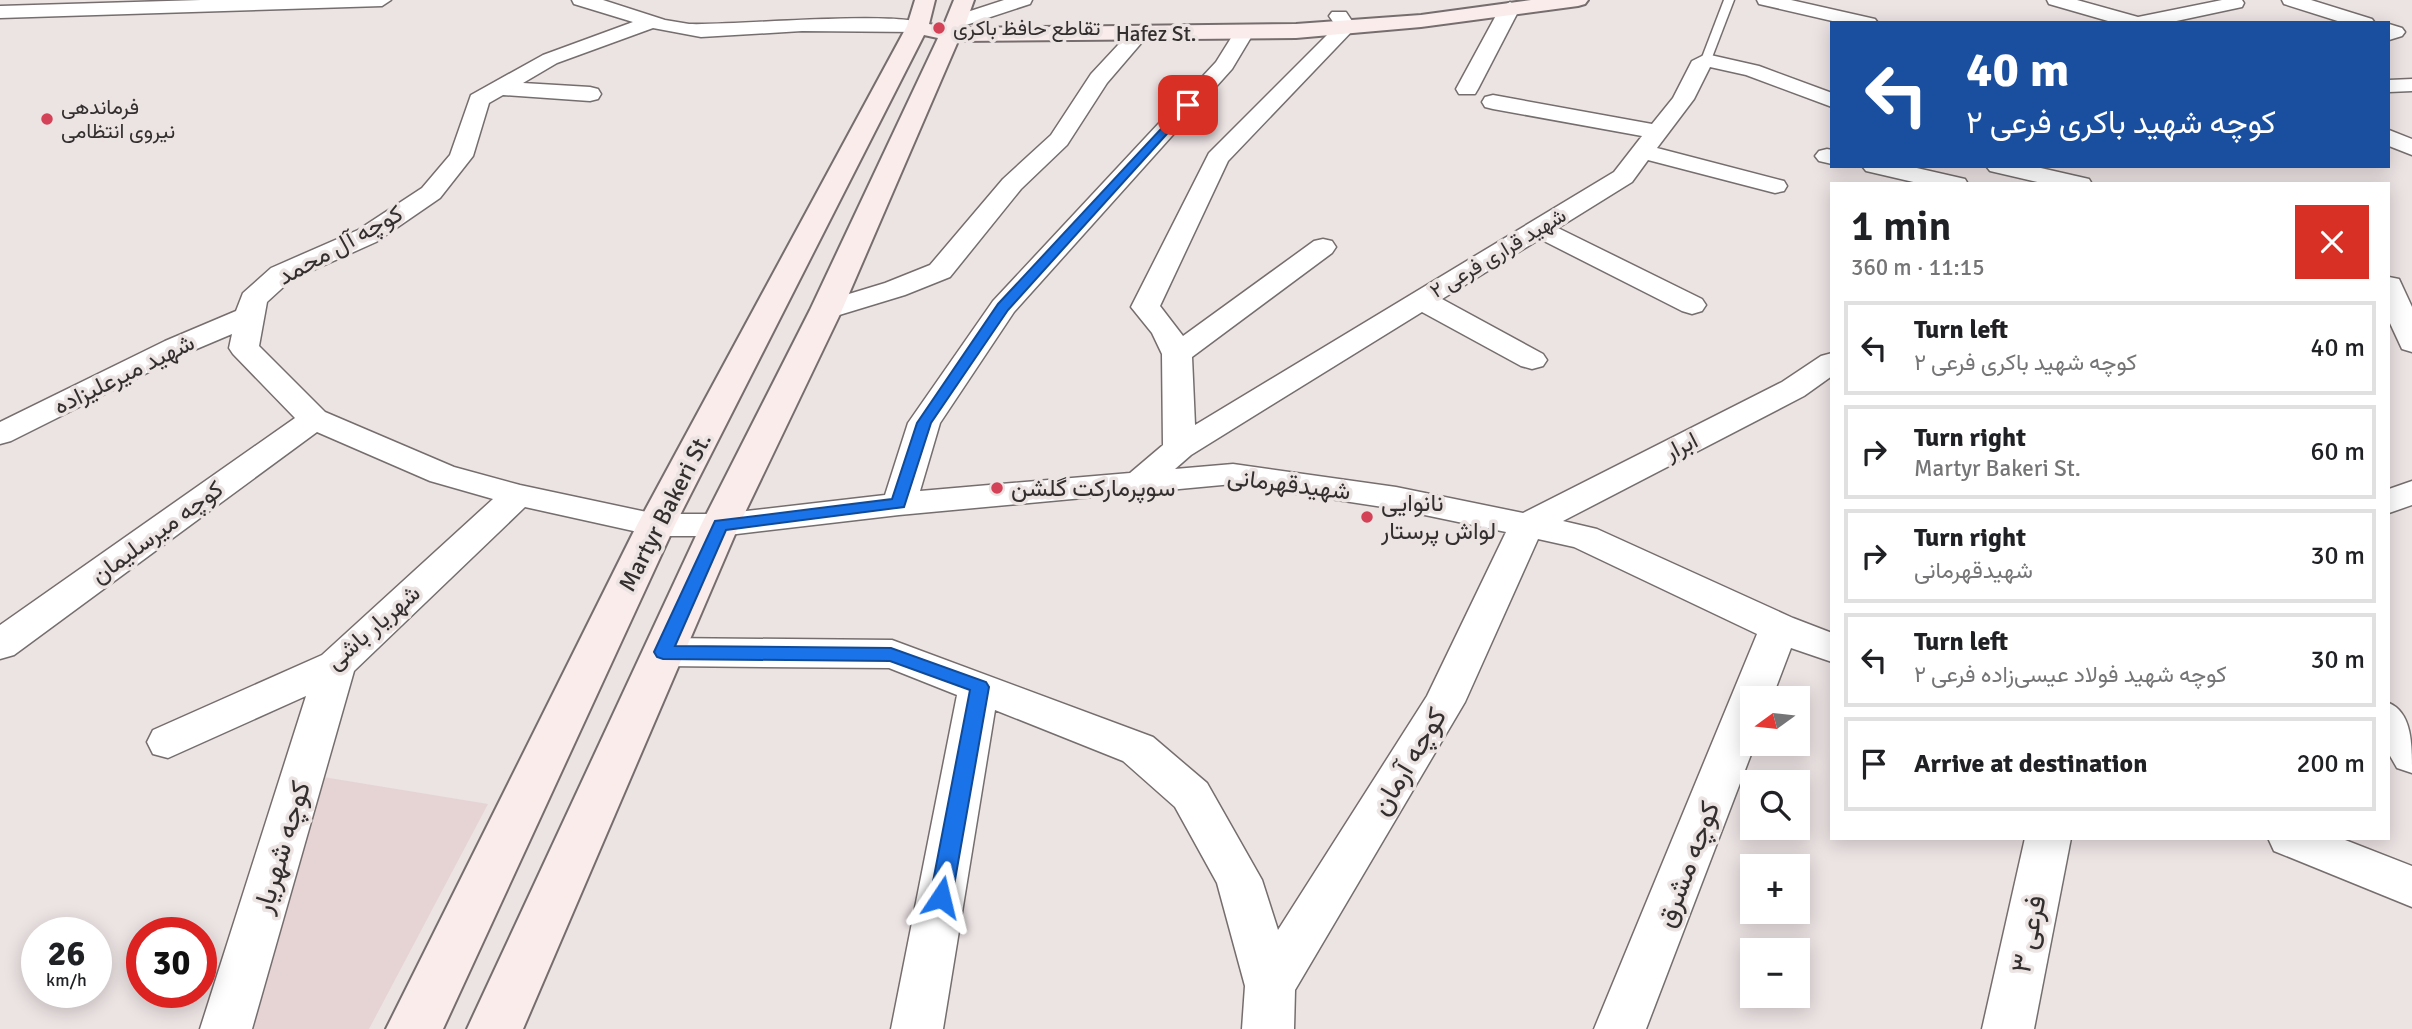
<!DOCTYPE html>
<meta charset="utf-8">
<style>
:root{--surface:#fff;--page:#f6f6f6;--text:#202124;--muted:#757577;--line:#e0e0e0}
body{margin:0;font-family:Signika,Vazirmatn,sans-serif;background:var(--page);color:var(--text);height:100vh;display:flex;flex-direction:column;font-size:26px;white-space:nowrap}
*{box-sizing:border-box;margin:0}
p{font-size:23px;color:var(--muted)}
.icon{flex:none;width:38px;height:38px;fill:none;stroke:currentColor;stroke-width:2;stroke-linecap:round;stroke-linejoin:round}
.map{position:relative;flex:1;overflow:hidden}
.panel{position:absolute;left:1830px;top:182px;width:560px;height:658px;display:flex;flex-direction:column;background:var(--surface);border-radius:0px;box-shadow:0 4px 18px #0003}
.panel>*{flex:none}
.banner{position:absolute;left:1830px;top:21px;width:560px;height:147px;border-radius:0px;box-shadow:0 4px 18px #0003;background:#1a4fa0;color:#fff;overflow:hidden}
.needle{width:46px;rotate:255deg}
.controls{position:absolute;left:1740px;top:686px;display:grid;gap:14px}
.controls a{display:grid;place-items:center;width:70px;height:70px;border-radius:0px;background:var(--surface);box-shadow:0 4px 18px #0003;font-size:35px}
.speed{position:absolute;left:21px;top:917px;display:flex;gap:14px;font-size:35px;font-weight:700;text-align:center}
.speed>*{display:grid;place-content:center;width:91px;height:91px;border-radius:50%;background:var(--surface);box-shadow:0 4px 18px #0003;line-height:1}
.speed small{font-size:18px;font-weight:400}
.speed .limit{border:10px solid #d22;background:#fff;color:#111}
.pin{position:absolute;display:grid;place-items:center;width:60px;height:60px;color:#fff;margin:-30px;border-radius:14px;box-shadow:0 4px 10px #0006}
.me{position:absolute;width:77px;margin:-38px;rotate:10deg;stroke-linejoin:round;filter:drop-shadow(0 0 5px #0008)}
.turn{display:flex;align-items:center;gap:24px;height:147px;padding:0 21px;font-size:32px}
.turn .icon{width:91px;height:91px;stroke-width:2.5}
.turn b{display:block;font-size:49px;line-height:60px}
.round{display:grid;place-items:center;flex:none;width:74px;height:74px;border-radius:0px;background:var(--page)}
.overview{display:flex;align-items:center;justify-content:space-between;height:119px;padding:0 21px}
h1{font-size:42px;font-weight:600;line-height:52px}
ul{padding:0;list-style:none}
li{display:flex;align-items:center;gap:21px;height:94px;margin:0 14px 10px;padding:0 7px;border:4px solid var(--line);border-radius:0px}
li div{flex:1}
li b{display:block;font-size:26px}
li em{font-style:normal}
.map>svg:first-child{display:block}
.built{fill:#e6d4d5}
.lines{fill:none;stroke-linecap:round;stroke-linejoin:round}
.lane-casing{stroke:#766e6e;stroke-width:3}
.street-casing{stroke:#766e6e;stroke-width:3}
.secondary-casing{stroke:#766e6e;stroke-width:4}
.lane{fill:#fff;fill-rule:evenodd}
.street{fill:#fff;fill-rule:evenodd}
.secondary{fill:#fbecec;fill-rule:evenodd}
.route{fill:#1a73e8;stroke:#114b97;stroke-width:2}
.poi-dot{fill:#d34256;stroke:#ece3e3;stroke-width:2.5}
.labels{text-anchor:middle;stroke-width:7;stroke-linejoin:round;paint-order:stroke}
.far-poi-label{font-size:21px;fill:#332f2f;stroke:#ece3e3;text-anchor:start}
.far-street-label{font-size:21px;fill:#332f2f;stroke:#ece3e3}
.street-label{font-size:24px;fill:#332f2f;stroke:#ece3e3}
.poi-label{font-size:24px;fill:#332f2f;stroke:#ece3e3;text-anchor:start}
.near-street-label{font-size:28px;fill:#332f2f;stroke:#ece3e3}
</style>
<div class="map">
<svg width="2412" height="1029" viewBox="0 0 2412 1029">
<rect width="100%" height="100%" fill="#ece3e3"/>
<path class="built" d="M317,776L488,804L369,1029H243Z"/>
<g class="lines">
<g class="lane-casing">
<path id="lane" d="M1724,0H1734L1711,60L1702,62L1701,60Z"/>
</g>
<g class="street-casing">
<g id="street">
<path d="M201,0H391L382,6L0,18V6Z"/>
<path d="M572,0H603L665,20L689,24C723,26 915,9 928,26L918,32L802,31L701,37L653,28L557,63L523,83L590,87L598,89L601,94L598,99L590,101L503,95L489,103L473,156L440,198L376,242L291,280L267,302L259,346L325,412L454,467L520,485L656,514H720L885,495L908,423L993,301L1216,62L1236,30H1250L1253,34L1232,69L1014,312L940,423L920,491L1130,473L1163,445L1162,354L1152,333L1131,307L1209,153L1336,26L1329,16L1332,12H1346L1356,27L1228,161L1160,306L1183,336L1314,241L1323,239L1332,241L1336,247L1332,253L1192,357L1195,425L1614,172L1642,136L1493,109L1485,107L1482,102L1485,97L1493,95L1652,124L1673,98L1692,61L1706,54L1759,66L1832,93V107L1746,75L1710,67L1694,99L1657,148L1784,181L1787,186L1784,191L1775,193L1648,160L1632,182L1558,228L1702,299L1706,305L1702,311L1692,314L1682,311L1540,239L1442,299L1543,354L1547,360L1543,366L1532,369L1521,366L1422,312L1191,455L1175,469L1233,464L1396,487L1523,513L1782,382L1821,356L1832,353V376L1804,396L1563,521L1597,529L1793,618L1832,633V662L1791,648L1772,698H1752V744H1755L1646,1029H1594L1757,634L1574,547L1538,539L1465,702L1295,990L1294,1029H1242L1245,986L1217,883L1175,807L1123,761L995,710L943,1029H891L957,695L889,668L663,666L649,662L643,652L649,642L663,638L892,640L1153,737L1207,783L1262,880L1278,930L1427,696L1506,532L1396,509L1233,484L899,515L720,536H656L525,507L354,671L252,1029H200L306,696L168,758L153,754L147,742L153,730L322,655L493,499L430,481L317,432L14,655L0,659V625L295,418L233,354L229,348L232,334L187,353L11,441L0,444V422L165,341L236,311L243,293L271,268L358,230L422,188L450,155L471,95L543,55L633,22L574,4Z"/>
<path d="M1004,0H1032L1030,4L963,26L956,28L946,22L949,18Z"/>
<path d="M1757,0H1791L1875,19L1878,23H1841L1759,4Z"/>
<path d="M2047,0H2077L2138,17L2222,0H2242L2244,3L2242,7L2167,23H2115L2049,4Z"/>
<path d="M2282,0H2311L2372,19L2375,23H2344L2284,4Z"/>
<path d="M1510,2L1520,8L1478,89L1475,94H1459L1456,89L1500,8Z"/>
<path d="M2389,24L2402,28L2405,32L2402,36L2389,40Z"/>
<path d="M1139,28L1146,30L1149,34L1107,83L1067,145L1021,189L950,277L905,295L836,316L826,319L816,316L812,310L816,304L885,283L930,265L1003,179L1051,135L1091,74L1132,30Z"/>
<path d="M2412,79V91L2389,92V80Z"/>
<path d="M2389,130L2412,139V155L2389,146Z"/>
<path d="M1827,149L1832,150V164L1819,161L1815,156L1819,151Z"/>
<path d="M1862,166H1908L1965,179L1968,184H1922L1866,171Z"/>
<path d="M1986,166H2032L2089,179L2092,184H2046L1990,171Z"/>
<path d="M2389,277L2399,279L2412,307V352L2402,349L2389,321Z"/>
<path d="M2412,481V505L2389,513V489Z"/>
<path d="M2389,703C2412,713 2412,744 2412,773L2397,768L2389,754Z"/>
<path d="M2025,838H2071L2034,1029H1982Z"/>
<path d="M2268,838H2340L2412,866V907L2274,851Z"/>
</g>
</g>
<g class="secondary-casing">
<path id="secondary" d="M915,0H935L929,24L943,27L954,0H974L964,28L1296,24L1421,15L1531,0H1588L1585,4L1578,6L1421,27L1296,38L958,41L842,310L739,525L523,1029H467L701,525L810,310L938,38L924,35L675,525L443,1029H386L637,525L907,26Z"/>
</g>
<use href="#lane" class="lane"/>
<use href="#street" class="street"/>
<use href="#secondary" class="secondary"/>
</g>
<path class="route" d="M1185,103L1193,105L1008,310L931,423L904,507L726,530L675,646L891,648L986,682L989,687L952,897L949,904L941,906L934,904L930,897L970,690L890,661L663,659L657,657L654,652L715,521L892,499L917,423L998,304Z"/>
<g class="poi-dot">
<circle cx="939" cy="28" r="7"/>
<circle cx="47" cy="119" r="7"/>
<circle cx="997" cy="488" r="7"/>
<circle cx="1367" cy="517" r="7"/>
</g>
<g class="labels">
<g class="far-poi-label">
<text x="953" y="35">تقاطع حافظ باکری</text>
<text x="61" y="114">فرماندهی<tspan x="61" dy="24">نیروی انتظامی</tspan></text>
</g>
<g class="far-street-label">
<text x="1156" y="41">Hafez St.</text>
<text transform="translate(1498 253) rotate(-31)" y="7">شهید قراری فرعی ۲</text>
</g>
<g class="street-label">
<text transform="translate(340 245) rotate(-29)" y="8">کوچه آل محمد</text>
<text transform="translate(124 374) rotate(-26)" y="8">شهید میرعلیزاده</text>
<text transform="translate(1681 446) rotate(-27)" y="8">ابرار</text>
<text transform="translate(1289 484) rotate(7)" y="8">شهیدقهرمانی</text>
<text transform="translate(665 512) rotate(-63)" y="8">Martyr Bakeri St.</text>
<text transform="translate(157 532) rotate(-36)" y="8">کوچه میرسلیمان</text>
<text transform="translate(373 627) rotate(-41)" y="8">شهریار باشی</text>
</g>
<g class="poi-label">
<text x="1011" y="496">سوپرمارکت گلشن</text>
<text x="1381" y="511">نانوایی<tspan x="1381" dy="28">لواش پرستار</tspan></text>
</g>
<g class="near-street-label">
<text transform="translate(1408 761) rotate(-59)" y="10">کوچه آرمان</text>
<text transform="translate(281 847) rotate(-73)" y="10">کوچه شهریار</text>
<text transform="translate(1687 864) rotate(-69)" y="10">کوچه مشرق</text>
<text transform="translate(2028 934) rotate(-78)" y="10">فرعی ۳</text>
</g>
</g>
</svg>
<div class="controls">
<a><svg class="needle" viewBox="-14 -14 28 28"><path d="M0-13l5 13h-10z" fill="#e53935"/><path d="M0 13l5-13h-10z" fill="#757577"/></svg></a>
<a><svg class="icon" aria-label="search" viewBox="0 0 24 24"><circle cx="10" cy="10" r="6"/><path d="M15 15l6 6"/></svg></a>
<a>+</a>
<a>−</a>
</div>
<div class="speed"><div>26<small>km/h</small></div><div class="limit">30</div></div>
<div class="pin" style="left:1188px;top:105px;background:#d93025"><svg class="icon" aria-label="arrive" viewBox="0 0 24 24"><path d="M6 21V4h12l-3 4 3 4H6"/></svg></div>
<svg class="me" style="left:941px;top:897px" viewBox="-20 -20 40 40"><path d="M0-17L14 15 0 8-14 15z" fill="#1a73e8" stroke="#fff" stroke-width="4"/></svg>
<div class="banner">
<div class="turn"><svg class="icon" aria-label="left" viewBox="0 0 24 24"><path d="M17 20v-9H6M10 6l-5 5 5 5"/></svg><div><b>40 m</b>کوچه شهید باکری فرعی ۲</div></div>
</div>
<section class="panel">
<div class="overview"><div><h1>1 min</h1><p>360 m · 11:15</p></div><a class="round" style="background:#d93025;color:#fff"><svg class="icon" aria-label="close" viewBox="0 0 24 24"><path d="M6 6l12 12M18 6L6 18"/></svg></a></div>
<ul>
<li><svg class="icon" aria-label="left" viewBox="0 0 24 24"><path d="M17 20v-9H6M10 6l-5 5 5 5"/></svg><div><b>Turn left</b><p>کوچه شهید باکری فرعی ۲</p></div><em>40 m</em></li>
<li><svg class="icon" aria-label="right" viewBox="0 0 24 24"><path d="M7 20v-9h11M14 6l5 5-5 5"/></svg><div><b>Turn right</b><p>Martyr Bakeri St.</p></div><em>60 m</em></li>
<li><svg class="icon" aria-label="right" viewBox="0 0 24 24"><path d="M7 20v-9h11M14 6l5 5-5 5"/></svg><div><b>Turn right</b><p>شهیدقهرمانی</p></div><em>30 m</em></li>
<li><svg class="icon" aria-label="left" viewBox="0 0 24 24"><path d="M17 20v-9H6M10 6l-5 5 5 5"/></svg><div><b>Turn left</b><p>کوچه شهید فولاد عیسی‌زاده فرعی ۲</p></div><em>30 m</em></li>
<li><svg class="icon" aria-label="arrive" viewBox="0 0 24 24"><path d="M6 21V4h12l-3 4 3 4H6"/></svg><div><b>Arrive at destination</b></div><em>200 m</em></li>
</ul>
</section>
</div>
